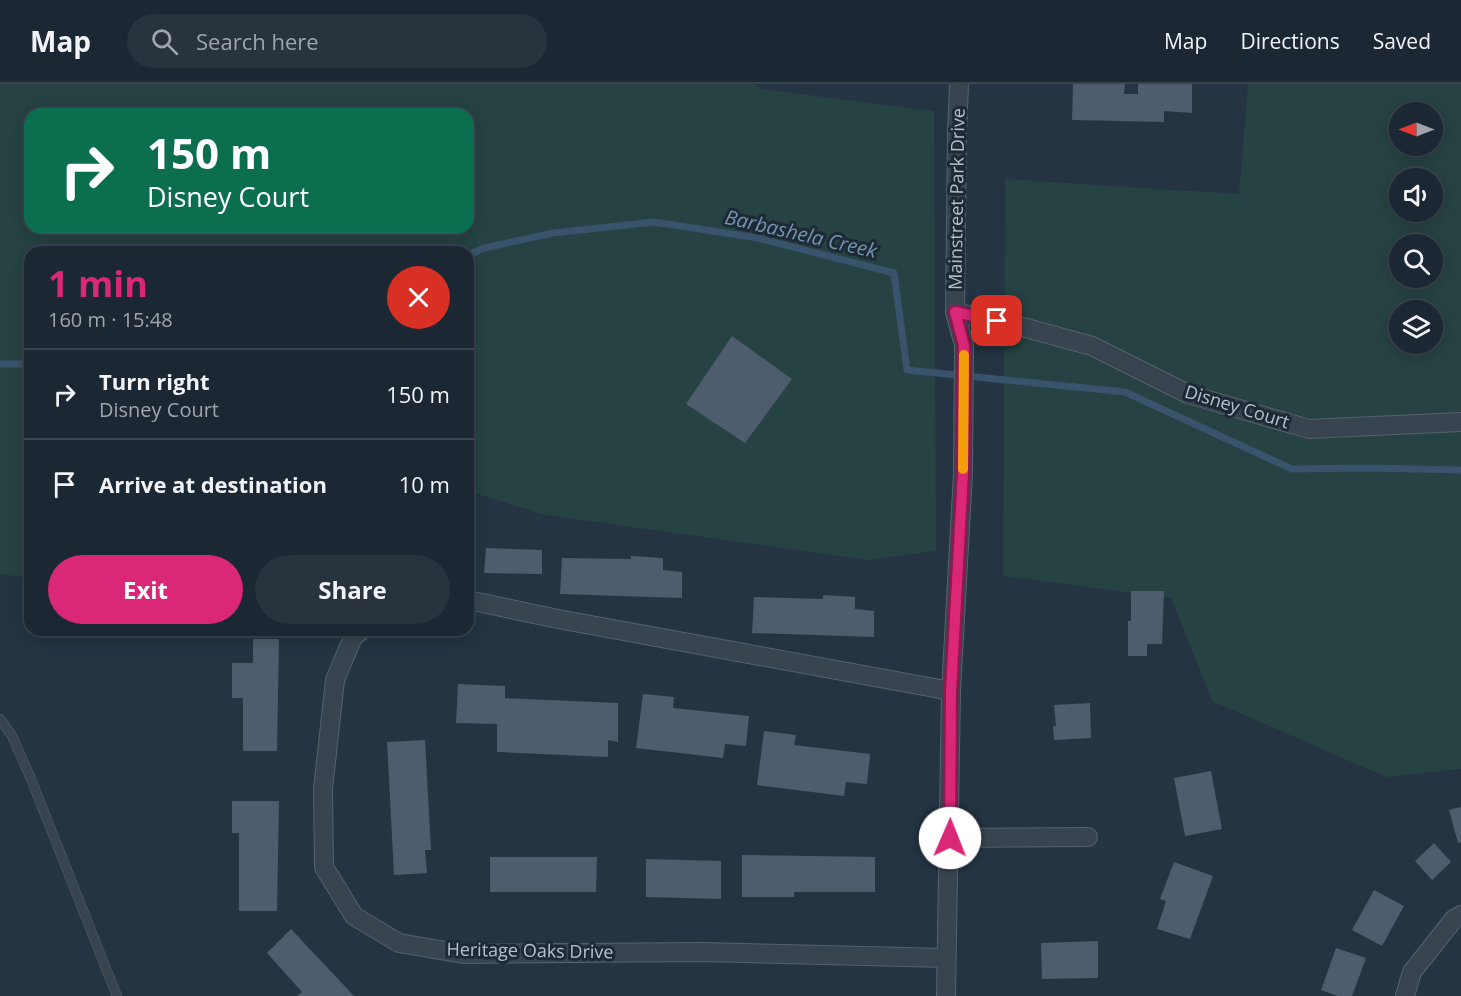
<!DOCTYPE html>
<meta charset="utf-8">
<style>
:root{--surface:#1b2732;--page:#28333e;--text:#f1f3f6;--muted:#a0a5ac;--line:#39444d;--accent:#db2777}
body{margin:0;font-family:"Open Sans",sans-serif;background:var(--page);color:var(--text);height:100vh;display:flex;flex-direction:column;font-size:22px;white-space:nowrap}
*{box-sizing:border-box;margin:0}
p{font-size:20px;color:var(--muted)}
.icon{flex:none;width:33px;height:33px;fill:none;stroke:currentColor;stroke-width:2;stroke-linecap:round;stroke-linejoin:round}
.map{position:relative;flex:1;overflow:hidden}
.details{position:absolute;left:24px;top:162px;width:450px;height:390px;display:flex;flex-direction:column;background:var(--surface);border-radius:18px;box-shadow:0 3px 15px #0003,0 0 0 2px var(--line)}
.details>*{flex:none}
.banner{position:absolute;left:24px;top:24px;width:450px;height:126px;border-radius:18px;box-shadow:0 3px 15px #0003,0 0 0 2px var(--line);background:#0b6e4f;color:#fff;overflow:hidden}
.needle{width:39px;rotate:270deg}
.controls{position:absolute;left:1389px;top:18px;display:grid;gap:12px}
.controls a{display:grid;place-items:center;width:54px;height:54px;border-radius:50%;background:var(--surface);box-shadow:0 3px 15px #0003,0 0 0 2px var(--line);font-size:30px}
.pin{position:absolute;display:grid;place-items:center;width:51px;height:51px;color:#fff;margin:-26px;border-radius:12px;box-shadow:0 3px 9px #0006}
.me{position:absolute;width:66px;margin:-33px;rotate:1deg;stroke-linejoin:round;filter:drop-shadow(0 0 4px #0008)}
.turn{display:flex;align-items:center;gap:21px;height:126px;padding:0 24px;font-size:27px}
.turn .icon{width:78px;height:78px;stroke-width:2.5}
.turn b{display:block;font-size:42px;line-height:51px}
.round{display:grid;place-items:center;flex:none;width:63px;height:63px;border-radius:32px;background:var(--page)}
.overview{display:flex;align-items:center;justify-content:space-between;height:102px;padding:0 24px}
h1{font-size:36px;font-weight:700;line-height:45px;color:var(--accent)}
.button{display:flex;gap:12px;margin-top:auto;padding:12px 24px}
.button a{flex:1;height:69px;border-radius:36px;background:var(--accent);color:#fff;font-size:24px;font-weight:700;line-height:69px;text-align:center}
.button a+a{background:var(--page);color:var(--text)}
ul{padding:0;list-style:none}
li{display:flex;align-items:center;gap:18px;height:90px;padding:0 24px;border-top:2px solid var(--line)}
li div{flex:1}
li b{display:block;font-size:22px}
li em{font-style:normal}
header{display:flex;align-items:center;gap:36px;box-sizing:border-box;height:84px;padding:0 30px;background:var(--surface);border-bottom:2px solid var(--line)}
header strong{font-size:28px}
nav{display:flex;gap:33px;margin-inline-start:auto;font-size:21px}
.search{width:420px;height:54px;background:var(--page);display:flex;align-items:center;gap:15px;box-sizing:border-box;padding:0 21px;border-radius:33px;color:var(--muted);font-size:22px}
.map>svg:first-child{display:block}
.green{fill:#264242;fill-rule:evenodd}
.lines{fill:none;stroke-linecap:round;stroke-linejoin:round}
.stream{stroke:#38536b;stroke-width:7}
.building{fill:#4d5d6d}
.lane-casing{stroke:#56636e;stroke-width:10}
.street-casing{stroke:#56636e;stroke-width:20}
.lane{stroke:#384551;stroke-width:9}
.street{stroke:#384551;stroke-width:18}
.route-casing{stroke:#8e194d;stroke-width:15}
.route{stroke:#db2777;stroke-width:10}
.slow{stroke:#f59e0b;stroke-width:10}
.labels{text-anchor:middle;stroke-width:6;stroke-linejoin:round;paint-order:stroke}
.street-label{font-size:18px;fill:#b5c0cb;stroke:#1d2a36}
.water-label{font-size:20px;font-style:italic;fill:#7394b0;stroke:#1d2a36}
</style>
<header>
<strong>Map</strong>
<div class="search"><svg class="icon" aria-label="search" viewBox="0 0 24 24"><circle cx="10" cy="10" r="6"/><path d="M15 15l6 6"/></svg>Search here</div>
<nav><a>Map</a><a>Directions</a><a>Saved</a></nav>
</header>
<div class="map">
<svg width="1461" height="912" viewBox="0 0 1461 912">
<rect width="100%" height="100%" fill="#243442"/>
<g class="green">
<path d="M0,0H755L762,5L934,27L936,467L868,476L545,431L468,407V168H30V494L0,490ZM30,30H468V144H30Z"/>
<path d="M1248,0H1461V685L1386,693L1212,617L1171,514L1003,492L1005,95L1239,110ZM1400,28H1432V62H1400ZM1400,94H1432V128H1400ZM1400,160H1432V194H1400ZM1400,226H1432V260H1400Z"/>
</g>
<g class="lines">
<g class="stream">
<path d="M468,171L484,164L553,149L654,138L758,154L894,189L907,286L1125,308L1292,385L1370,384L1461,386"/>
<path d="M0,280H30"/>
</g>
</g>
<g class="building">
<path d="M1073,0H1125L1124,10H1138V0H1192V29L1164,27V38L1072,36Z"/>
<path d="M732,252L792,295L745,359L686,320Z"/>
<path d="M486,464L542,466V490L484,489Z"/>
<path d="M631,472L663,474V486L682,488V514L560,510L562,474L631,475Z"/>
<path d="M1131,507H1164L1162,560H1147V572H1128V537H1131Z"/>
<path d="M823,511L855,513V525L874,527V553L752,549L754,513L823,515Z"/>
<path d="M253,555H279L277,667H243V614H232V579H253Z"/>
<path d="M458,600L505,602V614L618,619V658L608,656V673L497,668V640L456,639Z"/>
<path d="M643,610L674,613L673,624L749,632L746,662L725,660L723,674L636,664Z"/>
<path d="M1090,619L1091,654L1054,656L1053,642H1056L1054,621Z"/>
<path d="M764,647L796,651L794,661L870,670L867,700L846,698L844,712L757,701Z"/>
<path d="M425,656L431,766H425L427,789L394,791L387,658Z"/>
<path d="M1211,687L1222,745L1185,752L1174,694Z"/>
<path d="M232,717H279L277,827H239V749H232Z"/>
<path d="M1461,723V758L1458,759L1449,726Z"/>
<path d="M1434,759L1451,778L1432,796L1415,777Z"/>
<path d="M742,771L875,773V808H794V813H742Z"/>
<path d="M490,773H597L596,808H490Z"/>
<path d="M646,775L721,777V815L646,813Z"/>
<path d="M1174,778L1213,792L1190,855L1157,845L1166,817L1160,815Z"/>
<path d="M1374,806L1404,822L1382,862L1352,846Z"/>
<path d="M291,845L354,912H297L302,908L267,869Z"/>
<path d="M1098,857V894L1042,895L1041,859Z"/>
<path d="M1336,864L1366,874L1352,912H1338L1321,906Z"/>
</g>
<g class="lines">
<g class="lane-casing">
<path id="lane" d="M0,635L12,652L31,695L117,912"/>
</g>
<g class="street-casing">
<g id="street">
<path d="M955,228L1019,242L1092,262L1188,310L1309,345L1461,338"/>
<path d="M468,516L558,535L951,607"/>
<path d="M362,546L353,553L335,596L323,705L324,783L354,832L399,859L463,870L702,868L946,874"/>
<path d="M950,754L1088,753"/>
<path d="M946,912L951,607L963,389L964,261L955,228L957,50L959,0"/>
<path d="M1405,912L1412,888L1454,835L1461,831"/>
</g>
</g>
<use href="#lane" class="lane"/>
<use href="#street" class="street"/>
</g>
<g class="lines">
<g class="route-casing">
<path id="route" d="M950,754L951,607L963,389L964,261L955,228L997,237"/>
</g>
<use href="#route" class="route"/>
<path class="slow" d="M963,385L964,271"/>
</g>
<g class="labels">
<g class="street-label">
<text transform="translate(957 115) rotate(-89)" y="6">Mainstreet Park Drive</text>
<text transform="translate(1237 323) rotate(17)" y="6">Disney Court</text>
<text transform="translate(530 867) rotate(1)" y="6">Heritage Oaks Drive</text>
</g>
<g class="water-label">
<text transform="translate(801 150) rotate(13)" y="7">Barbashela Creek</text>
</g>
</g>
</svg>
<div class="controls">
<a><svg class="needle" viewBox="-14 -14 28 28"><path d="M0-13l5 13h-10z" fill="#e53935"/><path d="M0 13l5-13h-10z" fill="#a0a5ac"/></svg></a>
<a><svg class="icon" aria-label="sound" viewBox="0 0 24 24"><path d="M4 9h4l5-4v14l-5-4H4zM17 9q2 3 0 6"/></svg></a>
<a><svg class="icon" aria-label="search" viewBox="0 0 24 24"><circle cx="10" cy="10" r="6"/><path d="M15 15l6 6"/></svg></a>
<a><svg class="icon" aria-label="layers" viewBox="0 0 24 24"><path d="M12 4l9 5-9 5-9-5zM3 14l9 5 9-5"/></svg></a>
</div>
<div class="pin" style="left:997px;top:237px;background:#d93025"><svg class="icon" aria-label="arrive" viewBox="0 0 24 24"><path d="M6 21V4h12l-3 4 3 4H6"/></svg></div>
<svg class="me" style="left:950px;top:754px" viewBox="-20 -20 40 40"><circle r="19" fill="#fff"/><path d="M0-13L10 11 0 6-10 11z" fill="#db2777"/></svg>
<div class="banner">
<div class="turn"><svg class="icon" aria-label="right" viewBox="0 0 24 24"><path d="M7 20v-9h11M14 6l5 5-5 5"/></svg><div><b>150 m</b>Disney Court</div></div>
</div>
<section class="details">
<div class="overview"><div><h1>1 min</h1><p>160 m · 15:48</p></div><a class="round" style="background:#d93025;color:#fff"><svg class="icon" aria-label="close" viewBox="0 0 24 24"><path d="M6 6l12 12M18 6L6 18"/></svg></a></div>
<ul>
<li><svg class="icon" aria-label="right" viewBox="0 0 24 24"><path d="M7 20v-9h11M14 6l5 5-5 5"/></svg><div><b>Turn right</b><p>Disney Court</p></div><em>150 m</em></li>
<li><svg class="icon" aria-label="arrive" viewBox="0 0 24 24"><path d="M6 21V4h12l-3 4 3 4H6"/></svg><div><b>Arrive at destination</b></div><em>10 m</em></li>
</ul>
<div class="button"><a>Exit</a><a>Share</a></div>
</section>
</div>
